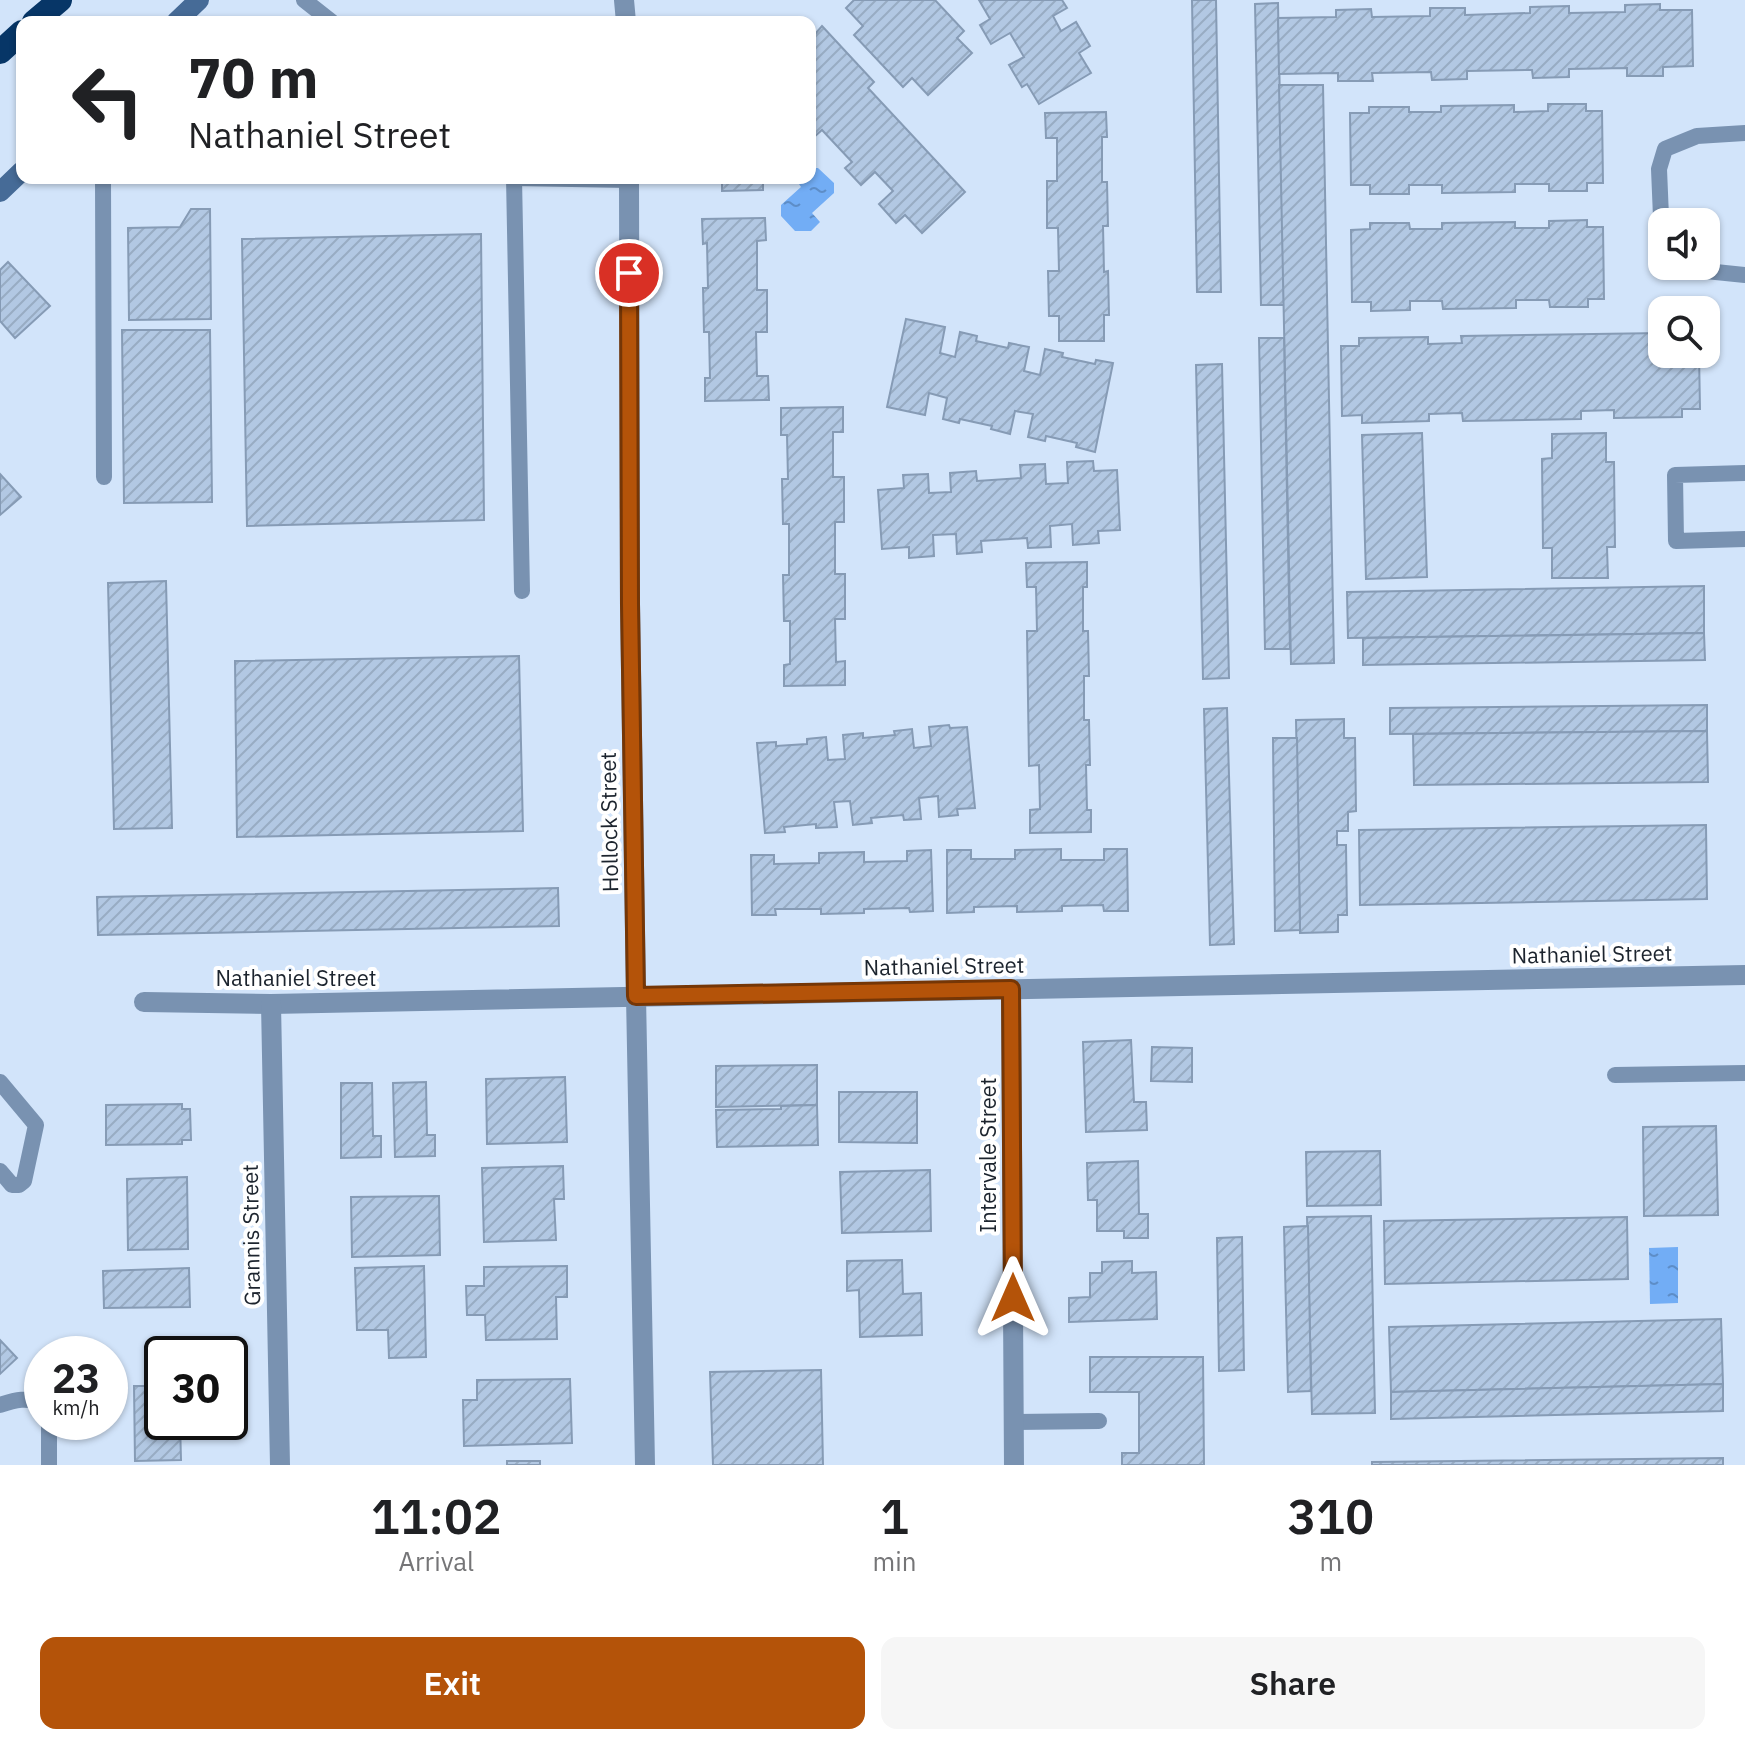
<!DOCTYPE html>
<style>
:root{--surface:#fff;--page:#f6f6f6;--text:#202124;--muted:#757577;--accent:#b45309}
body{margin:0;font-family:"IBM Plex Sans",sans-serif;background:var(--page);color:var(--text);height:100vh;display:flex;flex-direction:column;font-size:30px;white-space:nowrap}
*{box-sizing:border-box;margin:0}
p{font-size:26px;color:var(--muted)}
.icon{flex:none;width:44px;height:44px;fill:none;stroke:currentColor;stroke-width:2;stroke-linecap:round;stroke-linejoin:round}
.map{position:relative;height:1465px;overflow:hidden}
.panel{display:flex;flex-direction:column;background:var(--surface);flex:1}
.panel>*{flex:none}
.top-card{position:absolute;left:16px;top:16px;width:800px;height:168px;border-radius:16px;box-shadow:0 2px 6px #0004;background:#fff;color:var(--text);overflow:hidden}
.controls{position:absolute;left:1648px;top:208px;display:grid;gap:16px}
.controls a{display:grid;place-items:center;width:72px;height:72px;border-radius:16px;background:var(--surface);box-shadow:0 2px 6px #0004;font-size:40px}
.speed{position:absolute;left:24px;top:1336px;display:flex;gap:16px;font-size:40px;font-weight:700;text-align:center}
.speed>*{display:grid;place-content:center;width:104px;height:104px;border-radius:50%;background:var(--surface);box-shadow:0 2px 6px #0004;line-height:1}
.speed small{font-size:20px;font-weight:400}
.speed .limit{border:4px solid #111;border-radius:12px;background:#fff;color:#111}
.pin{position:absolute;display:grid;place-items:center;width:68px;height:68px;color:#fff;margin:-34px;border:4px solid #fff;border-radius:50%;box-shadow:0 2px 8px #0007}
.me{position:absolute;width:88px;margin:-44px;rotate:0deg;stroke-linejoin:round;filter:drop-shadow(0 0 6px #0008)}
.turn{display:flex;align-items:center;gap:28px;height:168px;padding:0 40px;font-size:36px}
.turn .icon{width:104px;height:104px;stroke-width:2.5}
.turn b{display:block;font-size:56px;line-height:68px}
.eta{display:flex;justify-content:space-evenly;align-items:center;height:136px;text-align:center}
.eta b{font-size:48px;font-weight:600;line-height:56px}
.cta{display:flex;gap:16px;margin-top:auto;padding:16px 40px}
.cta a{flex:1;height:92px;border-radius:16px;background:var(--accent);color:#fff;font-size:32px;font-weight:600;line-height:92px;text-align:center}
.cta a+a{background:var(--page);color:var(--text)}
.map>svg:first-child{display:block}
.water{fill:url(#water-ripples)}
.building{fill:url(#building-hatch);stroke:#869bb5;stroke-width:2}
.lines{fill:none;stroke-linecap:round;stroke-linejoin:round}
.service{stroke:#7992b1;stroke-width:16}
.minor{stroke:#7992b1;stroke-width:20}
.secondary{stroke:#466b97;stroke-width:20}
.motorway{stroke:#073667;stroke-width:24}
.route-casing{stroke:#753606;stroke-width:20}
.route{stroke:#b45309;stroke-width:14}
.labels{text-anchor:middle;stroke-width:8;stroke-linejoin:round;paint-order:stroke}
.street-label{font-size:22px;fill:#1c242e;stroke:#fff}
</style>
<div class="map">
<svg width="1745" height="1465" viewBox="0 0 1745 1465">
<defs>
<pattern id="water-ripples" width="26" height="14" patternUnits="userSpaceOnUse" patternTransform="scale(2)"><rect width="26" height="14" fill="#72adf5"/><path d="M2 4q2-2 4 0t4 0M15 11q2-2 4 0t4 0" fill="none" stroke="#5d8dc7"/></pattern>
<pattern id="building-hatch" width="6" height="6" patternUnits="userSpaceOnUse" patternTransform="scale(2)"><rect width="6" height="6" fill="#b2c8e3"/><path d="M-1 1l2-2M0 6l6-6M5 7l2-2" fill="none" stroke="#98acc3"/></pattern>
</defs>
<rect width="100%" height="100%" fill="#d2e4fa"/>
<g class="water">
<path d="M810,168H818L834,183V193L812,213L820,222L811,231H795L781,216V205L801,187L795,178H810Z"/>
<path d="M1678,1247V1303L1650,1304L1649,1248Z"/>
</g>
<g class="building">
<path d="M854,0H935L964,31L957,38L972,53L928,95L912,78L903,87L854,35L863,26L846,8Z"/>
<path d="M979,0H1062L1067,8L1053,16L1061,31L1076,22L1090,46L1079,53L1091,73L1039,104L1027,84L1022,87L1009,65L1024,57L1010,33L991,44L980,25L990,19Z"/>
<path d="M1192,0H1216L1221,292H1197Z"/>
<path d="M1278,3L1284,305H1261L1255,4Z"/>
<path d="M1660,4V10H1692L1693,66L1663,67V76H1627V68L1569,69V77L1533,78L1532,70L1467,71V79L1432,80L1431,72L1372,73L1373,81H1338V73L1279,74L1278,18L1336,17V10L1371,9L1372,17L1430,16V8H1465V15L1530,13V7L1569,6V13L1625,12V5Z"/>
<path d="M822,26L874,82L868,88L965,192L922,233L905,215L896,223L879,204L893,191L875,172L861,185L845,168L852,162L822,130L813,138L810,135V27L816,33Z"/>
<path d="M1279,85H1323L1334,663L1291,664Z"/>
<path d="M1548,104H1586V111H1602L1603,183H1587V191H1549V184H1515V192L1442,193V185H1409V194H1370V185H1351L1350,113H1369V107H1409V112H1441V106L1514,105V112L1548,111Z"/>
<path d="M1106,112L1107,137H1102V182H1107L1108,226H1103L1104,272L1108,271L1109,315H1104V341H1059V316H1049L1048,271H1059L1058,228H1047V181H1057V138H1046L1045,113Z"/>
<path d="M722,178H763V190L722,191Z"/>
<path d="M191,209H210L211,319L129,320L128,228L180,227Z"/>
<path d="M765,218L766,240L757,241V290H767V332H756L757,376H768L769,400L705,401V378H710L709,332H704L703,288H708L707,243L703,244L702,219Z"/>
<path d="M1587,220V227H1603L1604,299H1588V307H1550L1549,300H1516V308L1443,309L1442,301H1410V310L1371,311V302H1352L1351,230L1370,229V223H1409L1410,229H1442V223L1515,222V228H1549V221Z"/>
<path d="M481,234L484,520L247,526L242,239Z"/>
<path d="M8,262L50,306L15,338L0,321V270Z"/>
<path d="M906,319L945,327L940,353L955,357L960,332L977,336L976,341L1008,348L1009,343L1029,347L1024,371L1040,375L1045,349L1063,353L1062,357L1095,364L1096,360L1113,363L1095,452L1076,447L1077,443L1046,436L1045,441L1028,437L1033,414L1015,411L1010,434L991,429L992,426L960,419L959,423L943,419L947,398L929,393L925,415L887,407Z"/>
<path d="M122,330H210L212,502L124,503Z"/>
<path d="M1662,333V354H1699L1700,409H1682V417L1614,418V410L1581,411V419L1463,421L1462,413L1429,414V421L1362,423V415L1342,416L1341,346H1359V338L1428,337V344L1462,343L1461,336Z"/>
<path d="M1259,338H1284L1290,649H1265Z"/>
<path d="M1222,364L1229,678L1203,679L1196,365Z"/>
<path d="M843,407V432H833V477H844V522H835V574H845V619H835L836,662L845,661V685L784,686V665L790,664V621H784L783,575H789V524H783L782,479H788L787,435H781V408Z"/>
<path d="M1422,433L1427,577L1366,579L1362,435Z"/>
<path d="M1606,433V462H1614L1615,547H1607L1608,578H1552V548H1543L1542,459L1552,458V434Z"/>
<path d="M1093,461L1094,471L1117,470L1120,530L1098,531L1099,543L1073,545L1072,524L1050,526L1051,547L1028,548L1027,538L981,541L982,552L957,554L956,534L933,535L934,556L909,558V547L882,549L878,490L904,488L903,475L928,474L929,493L951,492L950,473L976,471L977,481L1021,478L1020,465L1045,464L1046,484L1068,483L1067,462Z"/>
<path d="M0,474L21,497L0,515Z"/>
<path d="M1087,562V587H1083V631H1088L1089,676H1084V720H1089L1090,765H1086L1087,810H1091V832L1030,833V810L1040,809L1039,765L1029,766L1027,631H1037L1036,587H1027L1026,563Z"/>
<path d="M166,581L172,828L114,829L108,583Z"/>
<path d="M1704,586V633L1348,638L1347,592Z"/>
<path d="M1704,633L1705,660L1363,665V638Z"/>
<path d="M519,656L523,831L237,837L235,661Z"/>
<path d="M1707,705V731L1390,734V708Z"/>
<path d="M1227,708L1234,944L1210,945L1204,709Z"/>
<path d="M1344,719V738H1355L1356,811L1348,812V831H1337V845H1346L1347,915H1338V932L1300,933L1296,720Z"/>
<path d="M949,725L950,728L967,727L975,808L957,809L958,815L939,817L938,796L919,798L921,819L904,820L903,815L871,818L872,823L853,825L850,801L834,802L837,827L816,828V824L784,827L785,832L765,833L757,743L776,742V746L807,744V739L826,737L828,760L845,759L843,735L863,733V738L895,735L894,731L912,729L914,748L931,746L929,727Z"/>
<path d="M1707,731L1708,782L1414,785L1413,734Z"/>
<path d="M1273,738H1297L1300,930L1275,931Z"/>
<path d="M1706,825L1707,899L1360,905L1359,830Z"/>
<path d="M1061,849V860H1104V849H1127L1128,911H1104L1103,905L1062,906V911L1017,912V906L974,907V912L947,913V850H971V859H1015V850Z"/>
<path d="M931,850L933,911L910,912L909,908L864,909V913L821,914V909H775L776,915H752L751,855H774V864L819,863V853L864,852V862L907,861V851Z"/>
<path d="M558,888L559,926L98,935L97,897Z"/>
<path d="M1131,1040L1134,1102H1146L1147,1130L1086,1132L1083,1042Z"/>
<path d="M1152,1047L1192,1048V1082L1151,1081Z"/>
<path d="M817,1065V1105L716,1107V1066Z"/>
<path d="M565,1077L567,1142L487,1144L486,1079Z"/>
<path d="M426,1082L427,1135H435V1156L395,1157L393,1083Z"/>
<path d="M341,1083H372L373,1136H381V1157L341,1158Z"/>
<path d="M839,1092H917V1143L839,1142Z"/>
<path d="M182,1104V1109H190L191,1140H182V1144L106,1145V1105Z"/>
<path d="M817,1105L818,1145L717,1147L716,1110L781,1109V1106Z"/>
<path d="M1716,1126L1718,1215L1644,1216L1643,1127Z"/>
<path d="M1380,1151L1381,1205L1307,1206L1306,1152Z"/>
<path d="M1138,1161L1139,1214H1148V1238H1124V1231H1097V1200H1088L1087,1163Z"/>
<path d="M563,1166L564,1199H554L556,1240L484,1242L482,1168Z"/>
<path d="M930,1170L931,1231L842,1233L840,1172Z"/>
<path d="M187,1177L188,1249L128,1250L127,1179Z"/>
<path d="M439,1196L440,1255L352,1257L351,1197Z"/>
<path d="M1371,1216L1375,1413L1312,1414L1307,1217Z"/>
<path d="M1627,1217L1628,1279L1385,1284L1384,1221Z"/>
<path d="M1308,1226L1311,1391L1288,1392L1284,1227Z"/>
<path d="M1242,1237L1244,1370L1219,1371L1217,1238Z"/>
<path d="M902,1260L903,1294L921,1293L922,1335L860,1337L859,1290L847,1291V1261Z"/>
<path d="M1132,1261V1273L1156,1272L1157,1319L1069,1322V1298L1090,1297V1273H1102V1262Z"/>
<path d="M424,1266L426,1357L389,1358L388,1330H357L355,1268Z"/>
<path d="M567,1266V1297H556L557,1339L486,1340L485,1315H467L466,1286H484V1267Z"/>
<path d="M189,1268L190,1307L104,1308L103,1271Z"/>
<path d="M1721,1319L1723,1384L1391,1392L1389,1327Z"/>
<path d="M0,1340L17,1358L0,1374Z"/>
<path d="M1090,1357H1203L1204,1465H1122V1453H1139V1392H1090Z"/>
<path d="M821,1370L823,1465H713L710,1372Z"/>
<path d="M570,1379L572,1443L464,1446L463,1400H477V1380Z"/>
<path d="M1723,1384V1411L1391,1419V1392Z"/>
<path d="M134,1386H162V1422H180L181,1460L135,1461Z"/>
<path d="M1723,1458V1465H1372V1462Z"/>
<rect x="507" y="1461" width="33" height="4"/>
</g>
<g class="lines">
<g class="service">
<path d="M304,0L332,22"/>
<path d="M103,178L104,477"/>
<path d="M514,178L522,591"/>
<path d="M514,178L629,180"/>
<path d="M1662,241L1659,169L1665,149L1697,136L1745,133"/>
<path d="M1689,266L1706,271L1745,275"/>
<path d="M1745,473L1675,475L1676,541L1745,539"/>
<path d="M1615,1075L1745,1073"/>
<path d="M0,1082L36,1125L24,1181L19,1185H12L0,1171"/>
<path d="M0,1405C14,1400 29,1396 42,1405"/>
<path d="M1013,1422L1099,1421"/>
<path d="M49,1465V1422"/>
</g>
<g class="minor">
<path d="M624,0L626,22"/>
<path d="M629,178L630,604L636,996L645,1465"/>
<path d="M1011,989L1014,1465"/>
<path d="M144,1002L271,1004L1745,975"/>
<path d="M271,1004L280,1465"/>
</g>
<g class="secondary">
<path d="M176,22L199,0"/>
<path d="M0,192L22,171"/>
</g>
<g class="motorway">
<path d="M34,22L60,0"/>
<path d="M0,52L22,32"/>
</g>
</g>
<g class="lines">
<g class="route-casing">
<path id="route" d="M629,273L630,604L636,996L1011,989L1013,1298"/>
</g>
<use href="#route" class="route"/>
</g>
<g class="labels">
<g class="street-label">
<text transform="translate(609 822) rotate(-91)" y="8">Hollock Street</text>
<text transform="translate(1592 954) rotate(-1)" y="8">Nathaniel Street</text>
<text transform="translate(944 966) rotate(-1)" y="8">Nathaniel Street</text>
<text x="296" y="986">Nathaniel Street</text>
<text transform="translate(988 1155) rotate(-90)" y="8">Intervale Street</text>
<text transform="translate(251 1235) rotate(-91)" y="8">Grannis Street</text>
</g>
</g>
</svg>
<div class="controls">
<a><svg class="icon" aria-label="sound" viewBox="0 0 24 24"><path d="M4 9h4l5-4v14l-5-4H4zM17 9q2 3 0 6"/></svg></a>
<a><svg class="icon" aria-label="search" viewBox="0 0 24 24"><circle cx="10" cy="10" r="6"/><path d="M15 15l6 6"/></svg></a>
</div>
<div class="speed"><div>23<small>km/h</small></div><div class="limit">30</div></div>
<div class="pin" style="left:629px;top:273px;background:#d93025"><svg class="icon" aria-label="arrive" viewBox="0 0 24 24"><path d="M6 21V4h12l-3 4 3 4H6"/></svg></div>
<svg class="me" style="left:1013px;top:1298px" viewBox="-20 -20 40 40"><path d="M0-17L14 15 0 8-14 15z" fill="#b45309" stroke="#fff" stroke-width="4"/></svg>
<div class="top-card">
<div class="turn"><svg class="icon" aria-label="left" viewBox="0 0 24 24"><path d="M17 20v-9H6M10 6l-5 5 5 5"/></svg><div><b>70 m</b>Nathaniel Street</div></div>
</div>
</div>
<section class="panel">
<div class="eta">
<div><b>11:02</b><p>Arrival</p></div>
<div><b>1</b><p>min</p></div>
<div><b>310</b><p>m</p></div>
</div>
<div class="cta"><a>Exit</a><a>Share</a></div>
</section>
